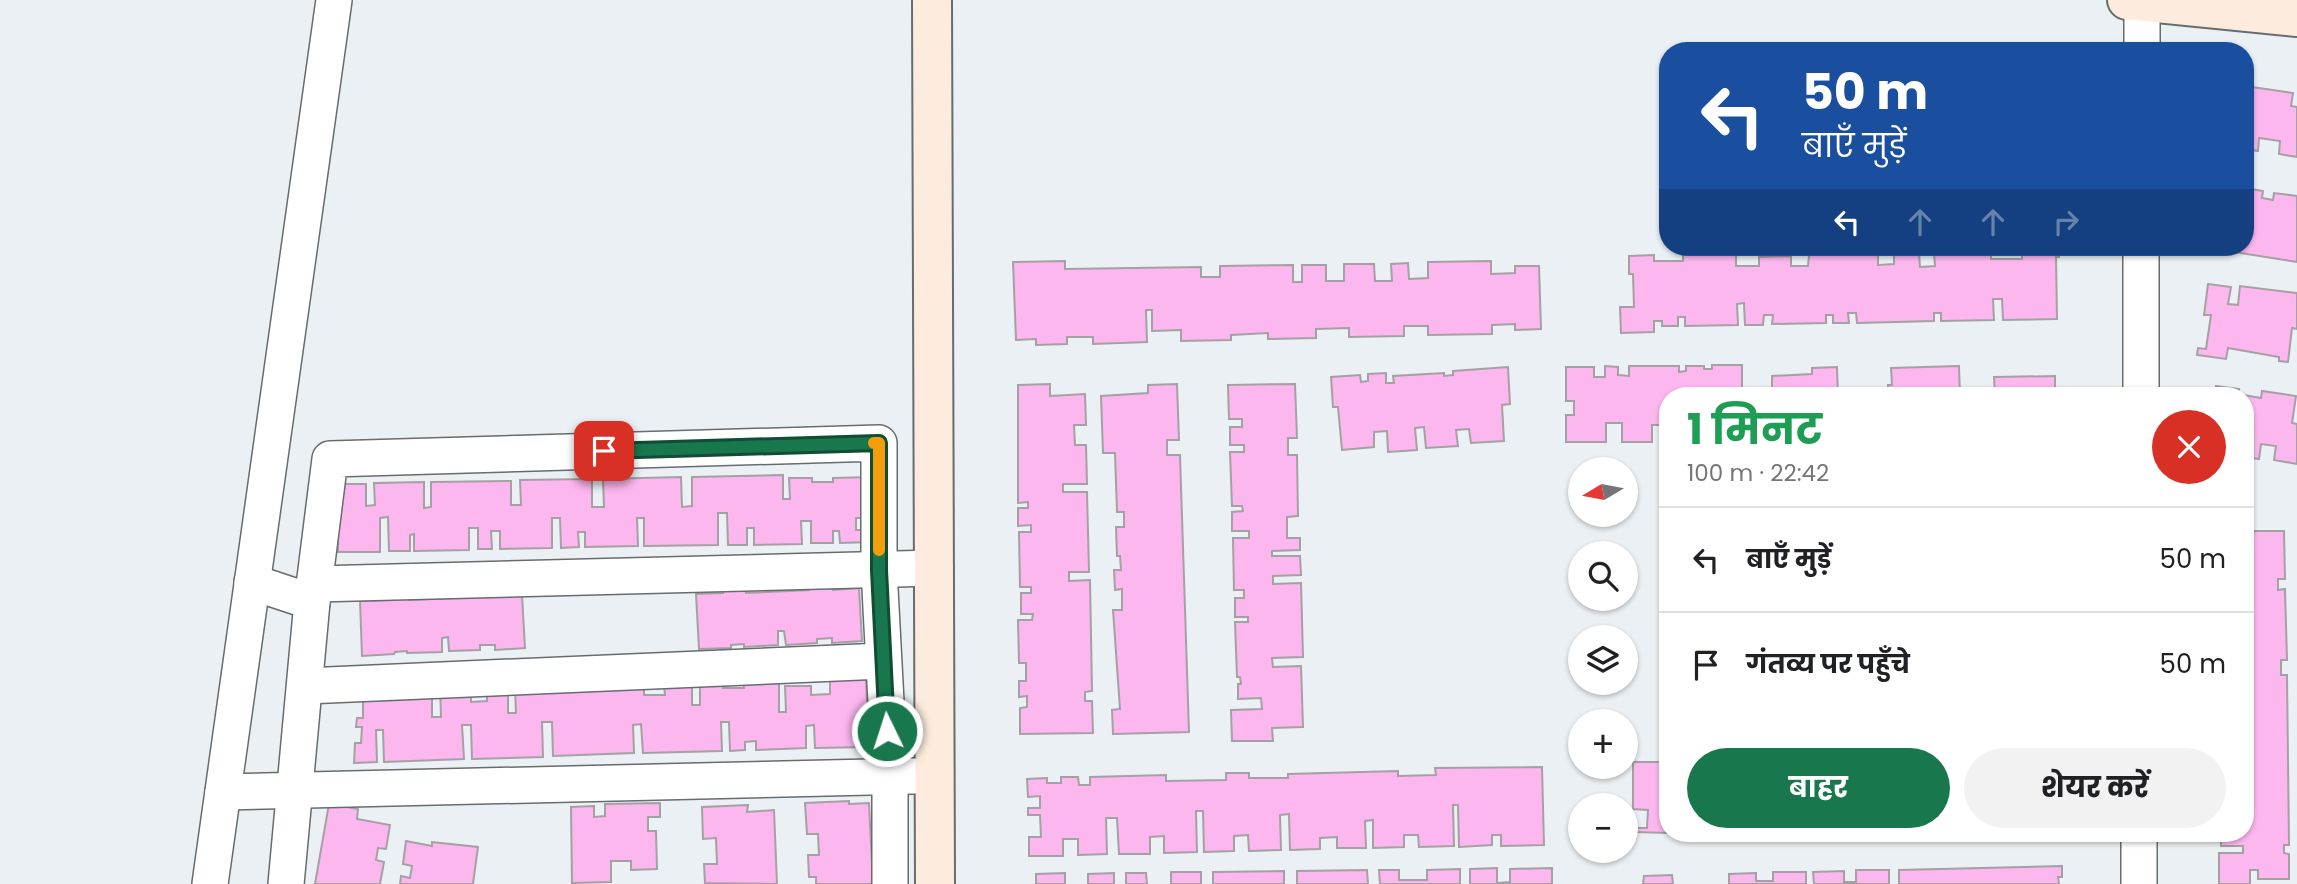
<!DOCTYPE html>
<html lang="hi">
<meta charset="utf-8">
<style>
:root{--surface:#fff;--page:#f2f2f2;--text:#202124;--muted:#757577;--line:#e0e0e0;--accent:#18774d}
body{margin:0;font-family:Poppins,"Noto Sans Devanagari",sans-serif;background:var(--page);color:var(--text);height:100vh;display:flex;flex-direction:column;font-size:26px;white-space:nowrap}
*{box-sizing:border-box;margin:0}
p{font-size:23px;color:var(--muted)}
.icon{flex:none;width:38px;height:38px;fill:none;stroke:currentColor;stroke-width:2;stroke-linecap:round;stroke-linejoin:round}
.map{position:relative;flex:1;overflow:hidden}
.side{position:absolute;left:1659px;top:387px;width:595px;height:455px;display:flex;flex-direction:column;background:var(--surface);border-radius:28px;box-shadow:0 2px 5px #0004}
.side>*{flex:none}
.banner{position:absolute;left:1659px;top:42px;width:595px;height:214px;border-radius:28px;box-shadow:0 2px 5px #0004;background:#1a4fa0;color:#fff;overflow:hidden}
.needle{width:46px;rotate:260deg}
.fabs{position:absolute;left:1568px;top:457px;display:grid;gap:14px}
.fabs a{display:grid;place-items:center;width:70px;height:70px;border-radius:50%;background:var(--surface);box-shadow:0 2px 5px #0004;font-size:35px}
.pin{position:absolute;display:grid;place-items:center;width:60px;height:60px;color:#fff;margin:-30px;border-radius:14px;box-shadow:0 4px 10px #0006}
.me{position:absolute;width:77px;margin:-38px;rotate:356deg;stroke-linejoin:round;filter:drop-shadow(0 0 5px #0008)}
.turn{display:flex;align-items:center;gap:24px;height:147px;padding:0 28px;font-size:32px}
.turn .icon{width:91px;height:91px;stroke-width:2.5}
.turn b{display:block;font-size:49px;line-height:60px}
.lanes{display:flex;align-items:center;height:66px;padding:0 28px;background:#0003;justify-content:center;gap:35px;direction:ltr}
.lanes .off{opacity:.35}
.round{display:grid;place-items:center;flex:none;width:74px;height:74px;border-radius:37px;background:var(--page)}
.overview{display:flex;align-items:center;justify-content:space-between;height:119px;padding:0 28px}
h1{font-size:42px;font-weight:700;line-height:52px;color:#1e9e55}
.primary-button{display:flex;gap:14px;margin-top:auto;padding:14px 28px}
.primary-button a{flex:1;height:80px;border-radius:42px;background:var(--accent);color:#fff;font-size:28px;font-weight:700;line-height:80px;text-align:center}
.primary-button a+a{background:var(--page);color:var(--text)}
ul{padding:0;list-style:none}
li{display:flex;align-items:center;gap:21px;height:105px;padding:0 28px;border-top:2px solid var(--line)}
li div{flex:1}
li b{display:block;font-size:26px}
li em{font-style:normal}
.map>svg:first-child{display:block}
.building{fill:#fdb7ef;stroke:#a5a0a4;stroke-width:2}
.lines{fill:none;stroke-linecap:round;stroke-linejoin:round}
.street-casing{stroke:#676c6f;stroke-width:38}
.secondary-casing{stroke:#676c6f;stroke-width:42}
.street{stroke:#fff;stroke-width:35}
.secondary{stroke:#fdecdd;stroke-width:38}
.route-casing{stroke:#104d32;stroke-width:18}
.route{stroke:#18774d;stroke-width:12}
.slow{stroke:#f59e0b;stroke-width:12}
</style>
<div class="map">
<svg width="2297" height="884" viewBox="0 0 2297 884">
<rect width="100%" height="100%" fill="#ebf0f4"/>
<g class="building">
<path d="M2245,86L2293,93L2291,106L2297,107V157L2279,154L2280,141L2259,138L2258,151L2245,149Z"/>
<path d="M2245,188L2263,191L2262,198L2273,200L2274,193L2297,196V262L2234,252L2235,247H2245Z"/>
<path d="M2059,250V257H2056L2057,319L2003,320L2002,299H1993L1994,320L1941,321V313H1934V321L1857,323L1856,313H1848L1849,323H1833V315H1826V323L1772,324L1773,315H1764L1763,325H1745L1744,303L1737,304L1738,325L1685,326V317H1678V326H1662V321H1654V332L1621,333L1620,307H1634L1633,274H1629V256L1654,255V261H1683V255L1736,254V266H1759V257L1791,256V266H1808L1809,255L1878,254V265L1894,264V254L1919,253L1920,267L1935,266L1934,253L1991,252V259H2022V251Z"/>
<path d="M1065,261V269L1201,267V277H1220V266L1293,265V282H1302V265H1326V281H1344V264H1374L1375,281H1392L1391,264L1408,263L1409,279L1428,278V262L1491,261V274L1515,273V266H1539L1541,329L1515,330V324L1492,325V334L1428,335V326H1404V336L1349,337V328L1316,329V338L1268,339V333L1231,335V340L1181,341V330L1152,331V310H1146L1147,342L1093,344V337H1067V344L1036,345V339L1016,340L1013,262Z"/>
<path d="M2208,284L2231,287L2228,304L2238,305L2240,286L2297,293V329L2292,328L2288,362L2279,361V357L2228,348L2226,359L2197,355L2198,348L2206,349L2211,315H2204Z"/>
<path d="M1712,365H1742V396H1668V442H1661V425H1652V442H1622V423H1606V442H1566V415H1574V401H1566V367H1594V377H1605V366L1618,367V375L1629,376V366H1679V372L1686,371V366H1704V369H1712Z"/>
<path d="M1959,366L1960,396H1888V385H1892L1891,368Z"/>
<path d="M1508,367L1510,404L1502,405L1504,441L1471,443L1469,429L1456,430L1458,446L1426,448L1424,427L1415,428L1417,450L1388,452L1387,431L1374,432V447L1342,450L1338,407H1333L1331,377L1360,375L1361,382L1368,381V374L1386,373V383H1394L1393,376L1444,373V376L1453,375V371Z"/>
<path d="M1837,367L1838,396H1772V376L1812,374V368Z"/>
<path d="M2055,376V396H1995L1994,377Z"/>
<path d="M1050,384V396L1085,394L1086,425H1074L1075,445H1086L1087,484H1063V492H1087L1089,572H1069V581L1090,580L1092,691L1085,692V701H1092L1093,733L1020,734V708L1027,707V696L1019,697V681H1026V663H1019L1018,620H1032L1033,614H1021V593H1031V587H1020L1019,532H1031V525L1018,526V508H1028V502L1018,503V385Z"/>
<path d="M1177,384L1179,440H1167V455H1180L1189,732L1113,734L1112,710L1120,709L1113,610H1122V589L1115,590L1114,570H1121L1120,556H1117L1116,527H1124V512H1117L1115,453H1103L1101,396L1148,393V385Z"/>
<path d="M1295,384L1297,438H1288V455H1297L1298,516L1287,517V538H1300V550L1272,551V556H1300L1301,575L1273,576V584L1301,583L1303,657L1272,658L1273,667L1301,666L1303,727L1272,728L1273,741H1232L1231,710L1262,709L1261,698L1238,699V684H1241L1240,677H1237L1235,622H1248V617H1235V598H1244V590H1234L1233,538H1249V531H1232V512L1243,511L1242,506H1232L1230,452H1244V445H1230V427H1242V419H1229L1228,385Z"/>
<path d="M2216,386L2239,389L2238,394L2261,398L2262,391L2296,396L2292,423L2297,424V464L2274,460L2276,446L2261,444L2259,459L2245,457V396H2214Z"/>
<path d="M783,475V499H790L789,478H812V482H833V478L870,477L871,518H856V530H872V542L840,543L839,531H833V543H811V521H801L802,544L754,545V528H747V545H728L727,513H718V545L644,546V518H637L638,546L585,547V532H578L579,547L561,548L560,518H552V548L500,549V531H491L492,549H478V528H469V550L414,551V534L410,535V551H389L388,517L380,518V552H338L337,484H366V506L375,505L374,483L424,482V508L431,507V482L511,481V505H521L520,480L592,479V507H604L603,479L681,477L682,507L692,506V477Z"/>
<path d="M2254,531H2284L2285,579H2278V590L2285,589L2287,660H2281V675H2287L2289,845H2284V853L2289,854V879H2258V870H2250V884H2219V853H2243V846H2221V833H2245V536H2253Z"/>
<path d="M832,584L833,590L859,588L862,641L832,643V638L817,639V643L786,645L784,631H778V645L744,647V644L731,645V648L699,649L696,594L723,593V587L745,586L746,593L809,590V585Z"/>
<path d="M409,593V600L522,595L525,648L495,650V645H480V650L449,651L448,637L442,638V652L407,653V651L395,652L394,654L362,656L360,601L387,600L386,594Z"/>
<path d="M830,679H866L869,747L815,748L814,725L806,726V748L756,750V741L745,742V750L730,751L729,722H721L722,751L643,753L641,724L633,725L634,753L553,756L552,722H542L543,757L472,759L471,725H462L464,759L384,762L383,730H376L377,762L354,763L355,743H361L362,727H356L357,718H363V700L432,687V717H441L440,686L471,685V702L487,701V691H508V713H516L515,688L644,685V695H665L664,685L692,684V705H700V684H724L723,688H744L743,683L779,682V712H786L785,686H811V695L830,694Z"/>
<path d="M1633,762H1668V833L1635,832V828H1647L1648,810L1633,809Z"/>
<path d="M1542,767L1544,845L1501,846V835H1492V845L1459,847L1458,805H1453L1454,846L1419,847L1418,835H1404V847L1373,848V820L1365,821L1366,848H1337V837L1320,838V849L1290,850L1289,814L1280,815L1281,850L1249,851L1248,835L1234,836V851L1204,852L1203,811H1196L1197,852L1164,853V836L1150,837V854H1119L1117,818H1106L1107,854L1078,855V839H1063V856H1029V837H1041L1040,815H1028V808H1040V796L1028,797L1027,779L1047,778V783H1061V777H1078L1079,785H1090V777L1166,775V781L1226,780V773H1249V778H1288V774L1398,771V776L1436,775L1435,768Z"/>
<path d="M849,801V804L869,803L873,884H816V877H809L808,855H819L818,834H807L805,803Z"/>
<path d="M660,803V817H648V831H656L657,869L631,870V861H611V882L572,883L571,807L594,806V817L605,816V804Z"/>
<path d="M329,804L358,809L357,819L390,825L386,849L378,848L376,860L384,862L380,884H315Z"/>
<path d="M748,805L747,812L774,810L777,884L705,883L704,864H717L716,838L703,839L702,807Z"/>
<path d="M406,841L432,846V842L478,847L473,884H400L401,876L410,878L412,866L403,864Z"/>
<path d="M2062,866V877H2058L2059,884H1899V870Z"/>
<path d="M1497,868V883L1510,882V869L1552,868V884H1470V869Z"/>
<path d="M1460,869V884H1380L1379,870H1399V880H1427V870Z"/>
<path d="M1367,870L1368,884H1297V871Z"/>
<path d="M1856,870H1889V884H1814L1813,872L1844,871V882H1856Z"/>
<path d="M1284,871V884H1213V872Z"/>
<rect x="1171" y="872" width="30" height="12"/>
<path d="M1773,872H1806V884H1729V874L1756,873V881H1773Z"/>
<path d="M1065,873V884H1036V874Z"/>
<path d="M1114,873V884H1088V874Z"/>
<path d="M1126,873H1146L1147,884H1126Z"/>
<path d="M1672,875L1673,884H1643L1644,876Z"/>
</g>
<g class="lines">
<g class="street-casing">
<g id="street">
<path d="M2142,51V2"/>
<path d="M2141,396V247"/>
<path d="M252,582L312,602"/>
<path d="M316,584L935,568"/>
<path d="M305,686L883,661"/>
<path d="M223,792L914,776"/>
<path d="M210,884L334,0"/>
<path d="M286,884L312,602L330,459L879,443V570L890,777V884"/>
<path d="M2139,884V833"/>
</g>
</g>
<g class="secondary-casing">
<g id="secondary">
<path d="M932,0L935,884"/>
<path d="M2127,0L2297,17"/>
</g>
</g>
<use href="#street" class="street"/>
<use href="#secondary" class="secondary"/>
</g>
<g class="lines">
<g class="route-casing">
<path id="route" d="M604,451L879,443V570L887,731"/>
</g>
<use href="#route" class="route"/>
<path class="slow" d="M874,443H879V550"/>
</g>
</svg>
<div class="fabs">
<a><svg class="needle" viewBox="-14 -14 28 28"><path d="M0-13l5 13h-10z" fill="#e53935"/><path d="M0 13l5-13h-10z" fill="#757577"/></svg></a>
<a><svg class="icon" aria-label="search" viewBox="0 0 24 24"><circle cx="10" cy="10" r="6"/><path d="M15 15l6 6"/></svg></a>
<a><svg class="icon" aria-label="layers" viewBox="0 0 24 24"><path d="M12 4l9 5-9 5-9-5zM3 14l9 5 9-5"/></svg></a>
<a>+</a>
<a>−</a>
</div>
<div class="pin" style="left:604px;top:451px;background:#d93025"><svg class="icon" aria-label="arrive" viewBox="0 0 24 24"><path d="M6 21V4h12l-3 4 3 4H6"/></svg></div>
<svg class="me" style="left:887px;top:731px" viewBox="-20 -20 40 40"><circle r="17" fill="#18774d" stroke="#fff" stroke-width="3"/><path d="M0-11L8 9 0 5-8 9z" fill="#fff"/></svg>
<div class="banner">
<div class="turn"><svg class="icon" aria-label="left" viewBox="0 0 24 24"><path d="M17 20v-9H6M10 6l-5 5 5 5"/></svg><div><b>50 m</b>बाएँ मुड़ें</div></div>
<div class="lanes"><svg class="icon" aria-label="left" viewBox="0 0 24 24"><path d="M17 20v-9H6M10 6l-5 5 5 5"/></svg><svg class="icon off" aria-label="ahead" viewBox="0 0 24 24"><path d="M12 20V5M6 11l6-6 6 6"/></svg><svg class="icon off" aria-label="ahead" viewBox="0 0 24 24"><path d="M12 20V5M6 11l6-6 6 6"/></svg><svg class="icon off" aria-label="right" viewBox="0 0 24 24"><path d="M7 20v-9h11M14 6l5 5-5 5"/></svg></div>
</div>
<section class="side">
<div class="overview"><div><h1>1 मिनट</h1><p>100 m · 22:42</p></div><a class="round" style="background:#d93025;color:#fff"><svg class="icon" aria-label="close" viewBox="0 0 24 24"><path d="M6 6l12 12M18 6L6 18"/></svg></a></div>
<ul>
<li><svg class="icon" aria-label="left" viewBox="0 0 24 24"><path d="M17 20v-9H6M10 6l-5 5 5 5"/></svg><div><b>बाएँ मुड़ें</b></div><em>50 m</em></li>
<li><svg class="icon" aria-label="arrive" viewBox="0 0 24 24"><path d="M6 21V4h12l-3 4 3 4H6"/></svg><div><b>गंतव्य पर पहुँचे</b></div><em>50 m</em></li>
</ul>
<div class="primary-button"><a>बाहर</a><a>शेयर करें</a></div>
</section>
</div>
